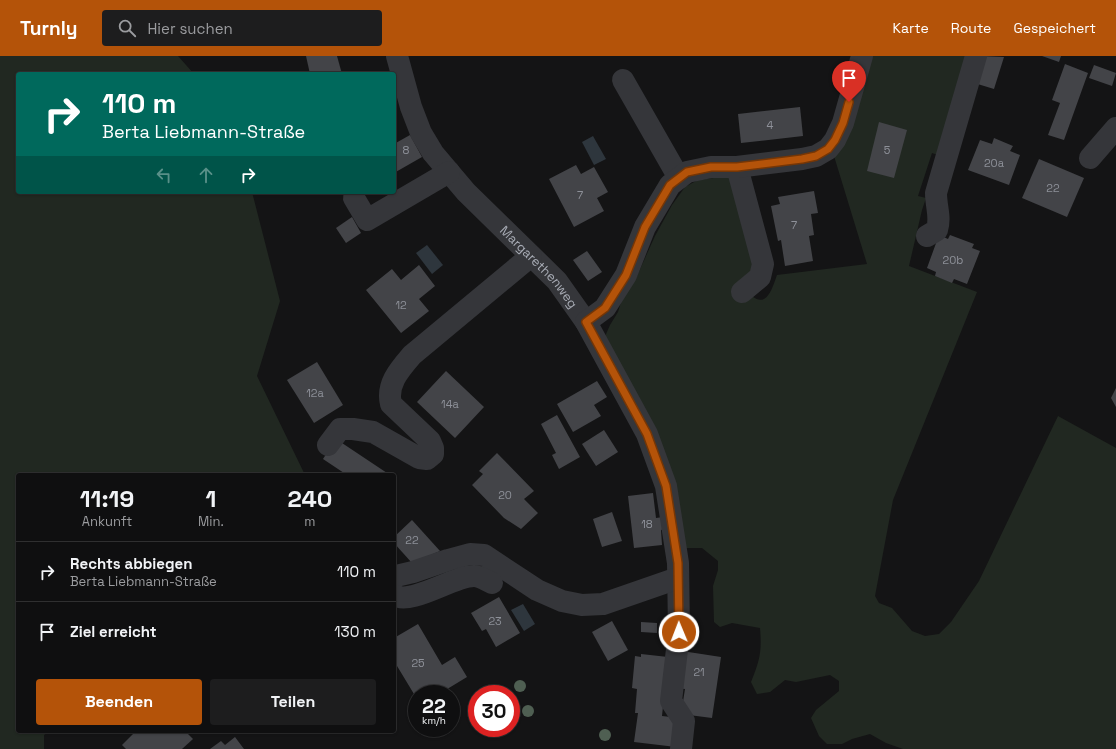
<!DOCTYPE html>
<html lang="de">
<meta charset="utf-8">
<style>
:root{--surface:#0f0f10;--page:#1d1d1e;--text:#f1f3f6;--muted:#9b9c9f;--line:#2f2f30;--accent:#b45309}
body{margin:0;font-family:"Space Grotesk",sans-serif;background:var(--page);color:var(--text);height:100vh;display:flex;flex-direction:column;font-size:15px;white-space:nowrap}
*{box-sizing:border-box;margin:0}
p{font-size:13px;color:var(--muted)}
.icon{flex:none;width:22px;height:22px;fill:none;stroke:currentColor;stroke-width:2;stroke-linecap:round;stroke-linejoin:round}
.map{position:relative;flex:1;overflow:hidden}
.drawer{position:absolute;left:16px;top:417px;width:380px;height:260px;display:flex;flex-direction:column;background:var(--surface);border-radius:4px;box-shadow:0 1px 3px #0004,0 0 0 1px var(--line)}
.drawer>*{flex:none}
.top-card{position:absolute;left:16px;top:16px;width:380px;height:122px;border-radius:4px;box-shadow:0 1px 3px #0004,0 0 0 1px var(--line);background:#00695c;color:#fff;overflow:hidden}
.speed{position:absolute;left:408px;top:629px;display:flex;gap:8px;font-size:20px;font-weight:700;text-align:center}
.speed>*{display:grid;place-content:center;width:52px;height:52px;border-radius:50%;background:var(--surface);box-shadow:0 1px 3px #0004,0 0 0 1px var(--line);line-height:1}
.speed small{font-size:10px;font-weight:400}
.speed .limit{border:6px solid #d22;background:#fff;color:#111}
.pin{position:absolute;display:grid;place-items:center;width:34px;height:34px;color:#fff;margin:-41px -17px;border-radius:50% 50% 50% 0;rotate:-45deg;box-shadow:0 0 4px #0007}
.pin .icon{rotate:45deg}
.me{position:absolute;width:44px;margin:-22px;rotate:359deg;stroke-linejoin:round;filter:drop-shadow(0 0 3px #0008)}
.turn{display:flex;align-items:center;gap:14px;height:84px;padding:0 20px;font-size:18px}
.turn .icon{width:52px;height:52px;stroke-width:2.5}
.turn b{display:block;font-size:28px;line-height:34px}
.lanes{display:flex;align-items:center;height:38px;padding:0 20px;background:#0003;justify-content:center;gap:20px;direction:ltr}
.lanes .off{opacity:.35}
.eta{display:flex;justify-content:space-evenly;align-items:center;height:68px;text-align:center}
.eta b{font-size:24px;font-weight:700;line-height:28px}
.button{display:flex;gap:8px;margin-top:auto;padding:8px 20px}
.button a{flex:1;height:46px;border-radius:4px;background:var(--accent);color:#fff;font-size:16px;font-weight:700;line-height:46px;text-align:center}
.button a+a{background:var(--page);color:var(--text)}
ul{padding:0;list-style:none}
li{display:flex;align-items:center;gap:12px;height:60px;padding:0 20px;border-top:1px solid var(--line)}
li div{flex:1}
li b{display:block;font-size:15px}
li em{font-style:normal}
header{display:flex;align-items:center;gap:24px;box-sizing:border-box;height:56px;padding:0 20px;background:var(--accent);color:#fff}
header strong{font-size:19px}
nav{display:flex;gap:22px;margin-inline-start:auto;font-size:14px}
.search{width:280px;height:36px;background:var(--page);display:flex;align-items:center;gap:10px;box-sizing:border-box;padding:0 14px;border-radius:4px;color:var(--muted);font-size:15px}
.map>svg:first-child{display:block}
.green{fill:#212821}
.water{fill:#2e363d}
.building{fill:#434448}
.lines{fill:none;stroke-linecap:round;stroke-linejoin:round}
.minor{stroke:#35363a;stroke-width:22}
.tree{fill:#4f5f52}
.route-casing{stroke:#753606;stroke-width:10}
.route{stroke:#b45309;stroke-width:7}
.labels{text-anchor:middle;stroke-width:3.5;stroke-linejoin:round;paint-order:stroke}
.number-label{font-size:11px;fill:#8e9199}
.street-label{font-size:13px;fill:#a7abb4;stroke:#0f0f10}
</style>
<header>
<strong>Turnly</strong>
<div class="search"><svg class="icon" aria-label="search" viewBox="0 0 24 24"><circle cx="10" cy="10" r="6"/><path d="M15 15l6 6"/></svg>Hier suchen</div>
<nav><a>Karte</a><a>Route</a><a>Gespeichert</a></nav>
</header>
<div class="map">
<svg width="1116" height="693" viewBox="0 0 1116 693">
<rect width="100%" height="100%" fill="#141415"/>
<g class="green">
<path d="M0,0H178L194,18H18V136H252L280,245L257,320L305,419H18V675H51L44,679V693H0Z"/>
<path d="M871,0H969L938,99L932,97L918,140L926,142L922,154L909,210L977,236L893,444L875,540L879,547L892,552L912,575L925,580L939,578L951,566L979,525L1058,360L1116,392V693H903L886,687L870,678L852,683L842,688H827L819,680L811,662L816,654L839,635V625L830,619L796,626L785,624L770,636L757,638L751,626C760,604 762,595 760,572L732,567L720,571L714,566L713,530L718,514V505L702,492H676L666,430L603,285L610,269L618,256L623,240L637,220L655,180L672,149L685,131L698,124L729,120L753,208L751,239C767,254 773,230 777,219L867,208L834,100Z"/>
</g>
<g class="water">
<path d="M593,80L606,103L594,109L582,86Z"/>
<path d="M427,189L443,209L432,218L416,197Z"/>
<path d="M523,548L535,568L524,575L511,554Z"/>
</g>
<g class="building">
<path d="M306,0H337L342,18H310Z"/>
<path d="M980,0L1004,1L994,33L971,26Z"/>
<path d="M1042,0H1061L1059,6Z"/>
<path d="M1065,8L1088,17L1064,84L1048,79L1060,47L1052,44Z"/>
<path d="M1094,9L1116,17L1112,30L1089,22Z"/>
<path d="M800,51L803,80L741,87L738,58Z"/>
<path d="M879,66L907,74L894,122L867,115Z"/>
<path d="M410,79L422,101L394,117V88Z"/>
<path d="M994,82L1013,90L1010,95L1020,99L1009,129L968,114L980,84L992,88Z"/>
<path d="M1039,103L1084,122L1067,161L1022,142Z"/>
<path d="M576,109L581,118L594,111L608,136L597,142L604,155L574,171L549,123Z"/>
<path d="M814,135L818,157L811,158L814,179L809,180L813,205L785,210L781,184L778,185L771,150L780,148L778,141Z"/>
<path d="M352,161L361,177L346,187L336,172Z"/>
<path d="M939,179L948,183L950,179L974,188L972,192L980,195L967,228L954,223L952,227L935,220L936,216L927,212Z"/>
<path d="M587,195L602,216L588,225L573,204Z"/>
<path d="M419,209L435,230L419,243L429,255L401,277L366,234L392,213L401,224Z"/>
<path d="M317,306L343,349L314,367L287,324Z"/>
<path d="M446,315L484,351L455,382L417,346Z"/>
<path d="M597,325L607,341L594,349L601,360L573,376L557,348Z"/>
<path d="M1116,332V351L1111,342Z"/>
<path d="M557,359L580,401L559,413L552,399L556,397L541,368Z"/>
<path d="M604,374L618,396L596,410L582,388Z"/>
<path d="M336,383L390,419H347L323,403Z"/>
<path d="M497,397L534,435L524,443L538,457L521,473L504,462L472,429L483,418L479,415Z"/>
<path d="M653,437L656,462L663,461L664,473L661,474L662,489L634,492L628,440Z"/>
<path d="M612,456L622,485L602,491L593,463Z"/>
<path d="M412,464L440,495L412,507L394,487V481Z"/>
<path d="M499,541L520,577L496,591L486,573L482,575L471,557Z"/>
<path d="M612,565L628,594L608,605L592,576Z"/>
<path d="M641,566L657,567V577L641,576Z"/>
<path d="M418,568L442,609L455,601L467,621L439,638H417V643L394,605V582Z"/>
<path d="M682,595L721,601L712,662L681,658L685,633L676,632Z"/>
<path d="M641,598L668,601L662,660L680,662L676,691L634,686L638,657H635L637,633L632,632L635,600L641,601Z"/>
<path d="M136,675H185L193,683L182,693H126L122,689Z"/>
<path d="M235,681L244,693H210L221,685L225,689Z"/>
</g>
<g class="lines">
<g class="minor">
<path id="s1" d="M397,0L411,51L421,77L433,97L466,136L557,225L586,266L647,378L666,430L678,507L679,576L671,645L684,665L681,693"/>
<path d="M623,24L679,122"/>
<path d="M1090,102L1116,72"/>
<path d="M737,111L763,208L760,221L742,236"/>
<path d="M354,142L367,164L449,116"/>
<path d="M927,180L937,174C941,161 936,151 936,137L976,0"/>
<path d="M586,266L605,252L626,219L645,171L670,129L687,116L711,111H737L802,103L816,100L828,93L835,84L843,67L862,0"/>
<path d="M328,389L340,373H353L373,376L419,402L427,403L433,398V392L430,385L391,348C386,328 400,313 412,299L531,200"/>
<path d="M394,523L396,520L413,516L448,504L470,498L484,499L537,534L562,545L582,549L603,548L678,522"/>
<path d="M394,539C411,550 453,520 474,520C480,520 487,525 492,527"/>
</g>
</g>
<g class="tree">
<circle cx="520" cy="630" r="6"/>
<circle cx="528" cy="655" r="6"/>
<circle cx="605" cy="679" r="6"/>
</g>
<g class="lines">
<g class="route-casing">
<path id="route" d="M679,576L678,507L666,430L647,378L586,266L605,252L626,219L645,171L670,129L687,116L711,111H737L802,103L816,100L828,93L835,84L843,67L849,46"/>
</g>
<use href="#route" class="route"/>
</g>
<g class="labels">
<g class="number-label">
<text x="770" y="73">4</text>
<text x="406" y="98">8</text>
<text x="887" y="98">5</text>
<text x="994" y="111">20a</text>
<text x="1053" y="136">22</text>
<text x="580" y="143">7</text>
<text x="794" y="173">7</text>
<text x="953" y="208">20b</text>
<text x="401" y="253">12</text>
<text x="315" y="341">12a</text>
<text x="450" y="352">14a</text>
<text x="505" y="443">20</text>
<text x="647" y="472">18</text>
<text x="412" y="488">22</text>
<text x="495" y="569">23</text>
<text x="418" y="611">25</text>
<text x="699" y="620">21</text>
</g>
<g class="street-label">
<text dy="5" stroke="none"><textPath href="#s1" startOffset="260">Margarethenweg</textPath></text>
</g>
</g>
</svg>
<div class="speed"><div>22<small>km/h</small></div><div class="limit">30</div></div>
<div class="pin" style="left:849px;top:46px;background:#d93025"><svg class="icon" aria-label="arrive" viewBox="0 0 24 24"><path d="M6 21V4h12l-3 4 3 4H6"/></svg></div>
<svg class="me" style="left:679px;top:576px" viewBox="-20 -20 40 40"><circle r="17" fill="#b45309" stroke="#fff" stroke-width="3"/><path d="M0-11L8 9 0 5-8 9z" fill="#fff"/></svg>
<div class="top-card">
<div class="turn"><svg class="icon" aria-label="right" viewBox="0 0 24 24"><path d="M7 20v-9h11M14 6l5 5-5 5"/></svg><div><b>110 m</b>Berta Liebmann-Straße</div></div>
<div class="lanes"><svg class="icon off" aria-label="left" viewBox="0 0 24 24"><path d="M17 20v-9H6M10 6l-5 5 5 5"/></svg><svg class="icon off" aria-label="ahead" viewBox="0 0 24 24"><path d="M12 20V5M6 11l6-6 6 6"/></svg><svg class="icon" aria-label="right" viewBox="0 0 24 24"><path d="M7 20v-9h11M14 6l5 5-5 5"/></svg></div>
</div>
<section class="drawer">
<div class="eta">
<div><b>11:19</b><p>Ankunft</p></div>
<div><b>1</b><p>Min.</p></div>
<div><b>240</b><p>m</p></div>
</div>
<ul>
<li><svg class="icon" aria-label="right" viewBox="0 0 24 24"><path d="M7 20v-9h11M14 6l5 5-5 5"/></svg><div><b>Rechts abbiegen</b><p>Berta Liebmann-Straße</p></div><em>110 m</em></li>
<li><svg class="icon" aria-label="arrive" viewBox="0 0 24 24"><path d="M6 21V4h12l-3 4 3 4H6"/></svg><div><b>Ziel erreicht</b></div><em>130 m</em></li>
</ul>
<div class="button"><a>Beenden</a><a>Teilen</a></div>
</section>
</div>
